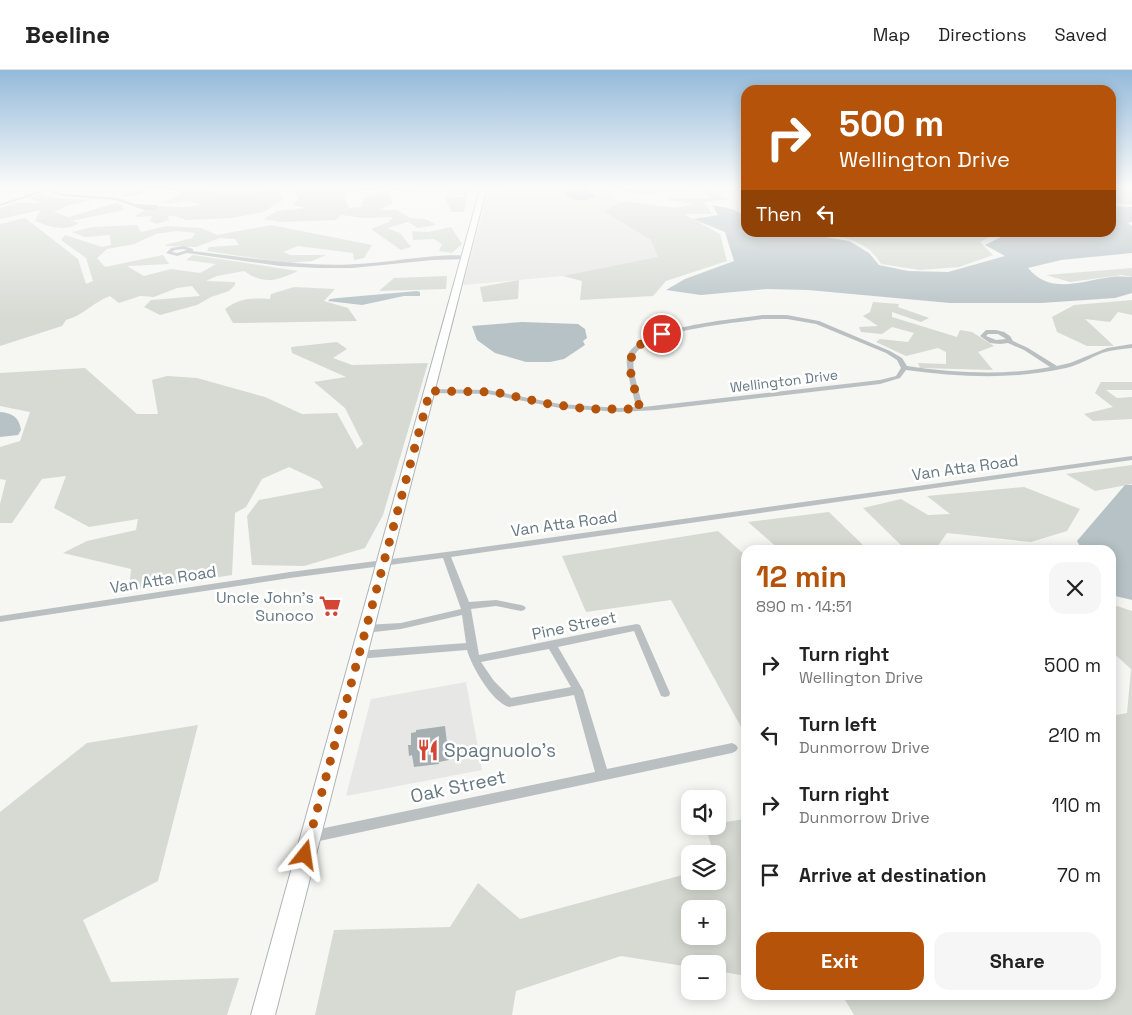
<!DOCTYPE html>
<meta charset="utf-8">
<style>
:root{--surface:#fff;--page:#f6f6f6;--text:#222;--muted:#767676;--line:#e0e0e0;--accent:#b45309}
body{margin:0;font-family:"Space Grotesk",sans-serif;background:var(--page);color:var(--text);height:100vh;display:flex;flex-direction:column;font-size:19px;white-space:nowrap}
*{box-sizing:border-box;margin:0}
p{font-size:16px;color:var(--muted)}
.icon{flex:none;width:28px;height:28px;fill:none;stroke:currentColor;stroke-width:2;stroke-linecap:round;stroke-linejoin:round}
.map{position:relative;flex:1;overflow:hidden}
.sheet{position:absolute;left:741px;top:475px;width:375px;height:455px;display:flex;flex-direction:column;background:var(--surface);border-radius:15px;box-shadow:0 2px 12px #0003}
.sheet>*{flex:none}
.top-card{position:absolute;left:741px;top:15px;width:375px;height:152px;border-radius:15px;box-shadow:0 2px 12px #0003;background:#b45309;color:#fff;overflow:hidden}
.fabs{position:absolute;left:681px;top:720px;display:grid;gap:10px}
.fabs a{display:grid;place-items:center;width:45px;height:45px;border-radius:10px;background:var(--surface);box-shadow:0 2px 12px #0003;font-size:25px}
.pin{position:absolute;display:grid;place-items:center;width:42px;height:42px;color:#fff;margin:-21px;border:2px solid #fff;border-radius:50%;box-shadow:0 1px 5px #0007}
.me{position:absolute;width:55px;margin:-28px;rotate:15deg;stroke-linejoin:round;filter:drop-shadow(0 0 4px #0008)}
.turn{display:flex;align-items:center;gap:18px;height:105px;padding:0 15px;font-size:22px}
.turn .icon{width:65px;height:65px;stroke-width:2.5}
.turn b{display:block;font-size:35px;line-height:42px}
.then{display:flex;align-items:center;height:48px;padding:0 15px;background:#0003;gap:10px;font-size:19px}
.round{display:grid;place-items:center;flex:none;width:52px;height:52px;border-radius:15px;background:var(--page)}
.summary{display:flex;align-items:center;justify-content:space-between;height:85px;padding:0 15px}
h1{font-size:30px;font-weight:700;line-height:38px;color:var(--accent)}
.cta{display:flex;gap:10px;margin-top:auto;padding:10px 15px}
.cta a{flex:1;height:58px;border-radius:15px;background:var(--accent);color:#fff;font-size:20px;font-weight:700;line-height:58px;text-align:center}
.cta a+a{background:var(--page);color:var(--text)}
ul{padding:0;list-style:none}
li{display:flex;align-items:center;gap:15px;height:70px;padding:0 15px}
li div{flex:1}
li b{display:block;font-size:19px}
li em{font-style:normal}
header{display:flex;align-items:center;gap:30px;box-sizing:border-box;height:70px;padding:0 25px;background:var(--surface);border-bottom:1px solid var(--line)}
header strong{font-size:24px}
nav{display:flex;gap:28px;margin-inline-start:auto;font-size:18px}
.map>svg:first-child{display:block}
.built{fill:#e7e7e6}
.green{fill:#d6dad2;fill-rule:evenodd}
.water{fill:#b6c2c5}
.building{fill:#a5aeb1}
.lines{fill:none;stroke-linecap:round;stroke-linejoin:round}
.major-casing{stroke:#aeb4b7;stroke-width:2}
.minor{fill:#bac0c2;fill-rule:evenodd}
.major{fill:#fff;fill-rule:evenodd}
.route{stroke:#b45309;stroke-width:9;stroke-dasharray:0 16.2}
.labels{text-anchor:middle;stroke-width:5;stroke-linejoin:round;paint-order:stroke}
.far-street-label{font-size:14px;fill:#677981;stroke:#fff}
.street-label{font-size:16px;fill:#677981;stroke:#fff}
.poi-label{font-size:16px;fill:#677981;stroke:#fff;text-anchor:end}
.near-poi-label{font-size:19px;fill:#677981;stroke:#fff;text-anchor:start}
.near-street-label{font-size:19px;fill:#677981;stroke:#fff}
</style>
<header>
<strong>Beeline</strong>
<nav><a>Map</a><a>Directions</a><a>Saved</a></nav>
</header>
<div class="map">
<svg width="1132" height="945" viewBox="0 0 1132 945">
<rect width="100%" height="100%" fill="#f6f6f3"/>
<g class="built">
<path d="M583,116H604L682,195L463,215L488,122Z"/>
<path d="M466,612L482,700L346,726L371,629Z"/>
</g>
<g class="green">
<path d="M144,116H194L189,119C202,118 212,123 224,124C242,126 261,119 279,120L283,130L263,142L231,148L187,150L175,146H168L169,150L156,154L150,151L152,146L135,147V146C140,143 145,140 150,138C167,133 185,141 201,134L189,131L157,134L172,129L182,122C174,122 167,117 159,118C145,119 138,129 121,126Z"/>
<path d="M295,116H411L421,120L412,123L388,118L343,123L349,138L361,137L365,127L389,123L393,133L379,140H397L410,148L426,149L436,155L418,158L408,152L387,158L400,163L411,177L401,180L371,159L389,152L393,147L365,148L341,145L336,150L279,152L264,149L277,141L306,138L293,135L298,129L293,117Z"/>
<path d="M451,116H470L464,142H451L445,127H463L465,126L451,122Z"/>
<path d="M624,116C635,116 646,120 656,118L652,116H686V122H654L656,124H638L619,118Z"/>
<path d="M705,116H713L711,122L730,129L704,132L712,144H684L720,164L727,191L666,211L653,226L580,230L582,211L563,206L658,187L651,170L604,141L624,131L676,138L693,134L669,130L671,128H713L699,123Z"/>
<path d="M1111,116H1132V135L1111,132Z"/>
<path d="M42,124L55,128L93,130L68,135L54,142L69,147L116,133L122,135L124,140L71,151L79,153C67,162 49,157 35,151L40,140L0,149V138L15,133H41L29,128Z"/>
<path d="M25,148L78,189L86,214L93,211L86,188L61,170L65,165L102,177L111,175L110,165L85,167L72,162L92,157L137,155L141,162L166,156L201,158L217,165L271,155L372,175L364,188L354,190L353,183L298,176L283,182L290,185H326L312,191L287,193L207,181L209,177L239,175L235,169L220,168L196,177L167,176L165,175L192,168L195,163L177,161L156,164L134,174L107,179L97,188L105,197L163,185L169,194L127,196L144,206L171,199L200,203L216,194L186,190L193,185L298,201C276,211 264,215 244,201L217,206L206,211L235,212V215L229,221L211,227L197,235L160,245L144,237L151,230L200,226L192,216L177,218L154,227L140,226L119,233L110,226C92,233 84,245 66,250L62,256L0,276V154Z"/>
<path d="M451,157L462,174L452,183L439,181L442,174L434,169L413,170L412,161L428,162Z"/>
<path d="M814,163H997L980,172L993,185L959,197L920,200L881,194C865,167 841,168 814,163Z"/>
<path d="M1132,198V207L1122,205L1070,212L1046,205Z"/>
<path d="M447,206L446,219L379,221L394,208Z"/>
<path d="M519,210L518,229L483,232L480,217Z"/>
<path d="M294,217L335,219L324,231L348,238L357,251L233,253L225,239C240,228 252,228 270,229L271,224Z"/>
<path d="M1132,230V245L1118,242L1110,252L1085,249L1114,276H1087L1057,262L1052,247L1074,235Z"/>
<path d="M873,232L899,234L898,237L929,248L921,252L892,242V247L957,267L960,260L972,262L994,276L978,282L993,300L920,298L918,293L946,294V282L938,278L906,286L876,272L880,269L908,272L914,263L892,257L882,264L861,262L859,257L878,256L863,246L870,242Z"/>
<path d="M337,272L347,279L333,288L352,295L428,293L383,445L365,478L304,496L252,495L247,446L259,430L323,418L319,411L289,397L262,409L246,437L235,443L232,505L129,521L131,499L63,483L87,471L136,460L138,449L89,457L54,438L66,406L42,409L12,453H0V434L6,410L0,409V377L20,371L30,342L0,336V303L85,298L137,344H158L152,310L167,306L197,308L265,327L302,344L337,343L357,379L363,374L345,338L314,312L346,307L292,283L291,277Z"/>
<path d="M1101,312H1132V320H1106L1117,328L1132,327V349L1093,351L1084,344L1113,337L1095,323Z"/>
<path d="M1132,395V414L1095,421L1066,404Z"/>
<path d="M1024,417L1080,439L1067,461L1031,472L947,463L935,480H906L863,438L901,429L928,445L950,444L927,426Z"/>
<path d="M829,442L868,480H780L748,452Z"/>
<path d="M718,461L746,486V666L671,530L586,542L562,486Z"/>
<path d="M1111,534L1132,541V945H854L844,928L836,925H1111V646L1127,643L1131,599L1111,581Z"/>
<path d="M198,655L158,811L83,850L111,912L239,908L227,945H0V742L87,673Z"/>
<path d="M746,749V906L718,901V894H690V897L621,886L516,921L512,945H315L334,860L450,857L478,813L520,849L690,803V811H718V784H714L705,756H718V753ZM690,839H718V866H690Z"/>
</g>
<g class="water">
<path d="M583,119L594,123L596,127C586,131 574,132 566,125V121L567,120Z"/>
<path d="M712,135L732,139L746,146V162L802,163L849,171L869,183L879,195L908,201L948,202L1005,186L985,175L1009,163L1111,162V136L1132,137V152L1128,153L1132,156V183L1061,190L1028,198C1051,226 1083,210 1112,207C1119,206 1126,207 1132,207V223L1115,228L1041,233H950L808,220L767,219L701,225L666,220L685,209L734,191L725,162L693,149L718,145Z"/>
<path d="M417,221L420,222V226H404L362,235L328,231L330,229L338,228Z"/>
<path d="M522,252L578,254L585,259L587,268L583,271L585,275L564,289L550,292H526L495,283L477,270L472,256Z"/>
<path d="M0,342C12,343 19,347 21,360L18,365L0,367Z"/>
<path d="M1125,415H1132V530L1111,525V480H1082L1077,471Z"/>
</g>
<path class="building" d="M445,656L449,690L439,692V694L414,697L412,685L409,686L408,675H411V663L416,662V660Z"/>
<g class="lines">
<g class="major-casing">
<path id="major" d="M481,116H487L275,945H251Z"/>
</g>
<g class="minor">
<path d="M46,119L63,124L117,128L135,134L156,135L158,136L156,140H144L116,130L63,126L46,121L0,136V134Z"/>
<path d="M184,176L193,179V181C252,188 310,199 371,193C389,192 456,181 469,187L466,189L433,190L352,198H317L280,196L187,183L177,186L166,183L171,178ZM183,179L187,180L177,183L172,182L175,180Z"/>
<path d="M762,245H787L819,251L890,281L902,288L907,296C954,303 1003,306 1050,297L1024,280L1008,273L1000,274L990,273L980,266L986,260H996L1004,262L1010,266L1013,271L1028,278L1057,296L1070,293L1107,278L1132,274V278C1122,279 1112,280 1102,283C1090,288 1079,295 1066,298C1013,310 959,307 906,300L900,308L880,314L657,340L619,342L560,338L488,324L430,323L427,321L430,319L488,320L560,334L619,338L636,337C634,325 623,294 628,284C644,256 731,250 762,245ZM762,249H787L816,254L886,283L897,290L901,298L896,306L880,310L643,337C640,324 631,300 634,288C640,260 737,253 762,249ZM988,264H998L1006,269L996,270L986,266Z"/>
<path d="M1132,386V390L451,487L469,532L496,530L521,535L524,536L526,538L524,540L521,541L496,536L471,539L479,585C532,575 584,563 637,554L640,555L670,623L669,626L665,627L661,626L634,561L558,577L583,620L607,699L732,673L736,675L738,678L736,681L732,683L310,773L306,771L304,767L306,763L310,761L595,702L574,625L509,637C492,632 472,597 467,580L358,589L354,588L353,585L354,582L358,581L466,573L462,545L401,559L365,563L362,561L360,559L362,557L365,555L401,553L461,539L443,488L290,508L0,552V546L290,502L454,481ZM549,579L571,617L511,628L494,611L481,592Z"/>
</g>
<use href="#major" class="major"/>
</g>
<linearGradient id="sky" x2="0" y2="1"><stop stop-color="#94bada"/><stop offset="0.47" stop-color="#fbfbfa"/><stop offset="1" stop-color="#fbfbfa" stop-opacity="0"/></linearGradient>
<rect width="1132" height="249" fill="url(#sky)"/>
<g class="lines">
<path class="route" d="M305,785L430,321L495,322L549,334L588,339H640C631,302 616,279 662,264"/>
</g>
<defs>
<g id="supermarket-bare" transform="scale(1.725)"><path d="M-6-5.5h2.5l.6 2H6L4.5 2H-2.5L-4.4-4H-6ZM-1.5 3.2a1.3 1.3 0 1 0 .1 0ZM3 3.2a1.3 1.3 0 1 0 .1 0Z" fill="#d44534" stroke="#fff" stroke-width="2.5" paint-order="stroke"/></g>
<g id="restaurant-bare" transform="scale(1.725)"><path d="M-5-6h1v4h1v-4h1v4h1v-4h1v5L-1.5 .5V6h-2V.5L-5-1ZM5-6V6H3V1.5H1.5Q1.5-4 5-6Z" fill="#d44534" stroke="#fff" stroke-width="2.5" paint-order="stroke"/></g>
</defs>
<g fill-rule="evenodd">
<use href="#supermarket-bare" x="330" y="536"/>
<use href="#restaurant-bare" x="428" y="680"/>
</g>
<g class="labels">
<g class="far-street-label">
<text transform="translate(784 311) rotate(-7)" y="5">Wellington Drive</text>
</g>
<g class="street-label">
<text transform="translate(965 397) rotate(-8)" y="6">Van Atta Road</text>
<text transform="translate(564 453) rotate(-8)" y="6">Van Atta Road</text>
<text transform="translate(163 509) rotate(-9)" y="6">Van Atta Road</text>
<text transform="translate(574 555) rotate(-12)" y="6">Pine Street</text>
</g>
<g class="poi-label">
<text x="314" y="533">Uncle John's<tspan x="314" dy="18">Sunoco</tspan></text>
</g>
<g class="near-poi-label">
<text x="444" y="687">Spagnuolo's</text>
</g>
<g class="near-street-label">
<text transform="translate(458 716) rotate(-12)" y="7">Oak Street</text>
</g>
</g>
</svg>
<div class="fabs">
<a><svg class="icon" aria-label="sound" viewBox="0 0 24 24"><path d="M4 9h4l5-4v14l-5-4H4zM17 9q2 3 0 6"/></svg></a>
<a><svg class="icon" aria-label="layers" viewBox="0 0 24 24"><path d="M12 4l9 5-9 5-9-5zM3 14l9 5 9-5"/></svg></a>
<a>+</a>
<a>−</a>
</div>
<div class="pin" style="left:662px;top:264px;background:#d93025"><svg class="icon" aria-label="arrive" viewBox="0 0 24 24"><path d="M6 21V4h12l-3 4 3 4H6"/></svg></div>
<svg class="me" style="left:305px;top:785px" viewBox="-20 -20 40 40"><path d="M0-17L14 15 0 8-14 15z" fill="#b45309" stroke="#fff" stroke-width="4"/></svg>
<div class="top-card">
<div class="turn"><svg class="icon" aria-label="right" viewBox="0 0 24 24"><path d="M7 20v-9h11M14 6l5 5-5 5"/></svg><div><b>500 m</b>Wellington Drive</div></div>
<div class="then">Then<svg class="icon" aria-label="left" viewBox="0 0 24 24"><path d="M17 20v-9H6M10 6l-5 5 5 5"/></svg></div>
</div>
<section class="sheet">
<div class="summary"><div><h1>12 min</h1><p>890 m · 14:51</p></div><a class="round"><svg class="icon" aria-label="close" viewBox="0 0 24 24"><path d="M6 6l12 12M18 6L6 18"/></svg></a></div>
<ul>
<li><svg class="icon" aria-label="right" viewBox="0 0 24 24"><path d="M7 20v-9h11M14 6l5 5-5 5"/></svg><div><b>Turn right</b><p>Wellington Drive</p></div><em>500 m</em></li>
<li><svg class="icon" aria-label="left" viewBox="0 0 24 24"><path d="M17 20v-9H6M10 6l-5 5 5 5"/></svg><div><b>Turn left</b><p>Dunmorrow Drive</p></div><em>210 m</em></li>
<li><svg class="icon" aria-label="right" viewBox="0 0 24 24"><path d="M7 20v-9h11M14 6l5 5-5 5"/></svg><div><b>Turn right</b><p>Dunmorrow Drive</p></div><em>110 m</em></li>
<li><svg class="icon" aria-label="arrive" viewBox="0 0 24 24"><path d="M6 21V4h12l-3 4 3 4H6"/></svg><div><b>Arrive at destination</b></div><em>70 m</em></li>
</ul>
<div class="cta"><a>Exit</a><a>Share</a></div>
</section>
</div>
